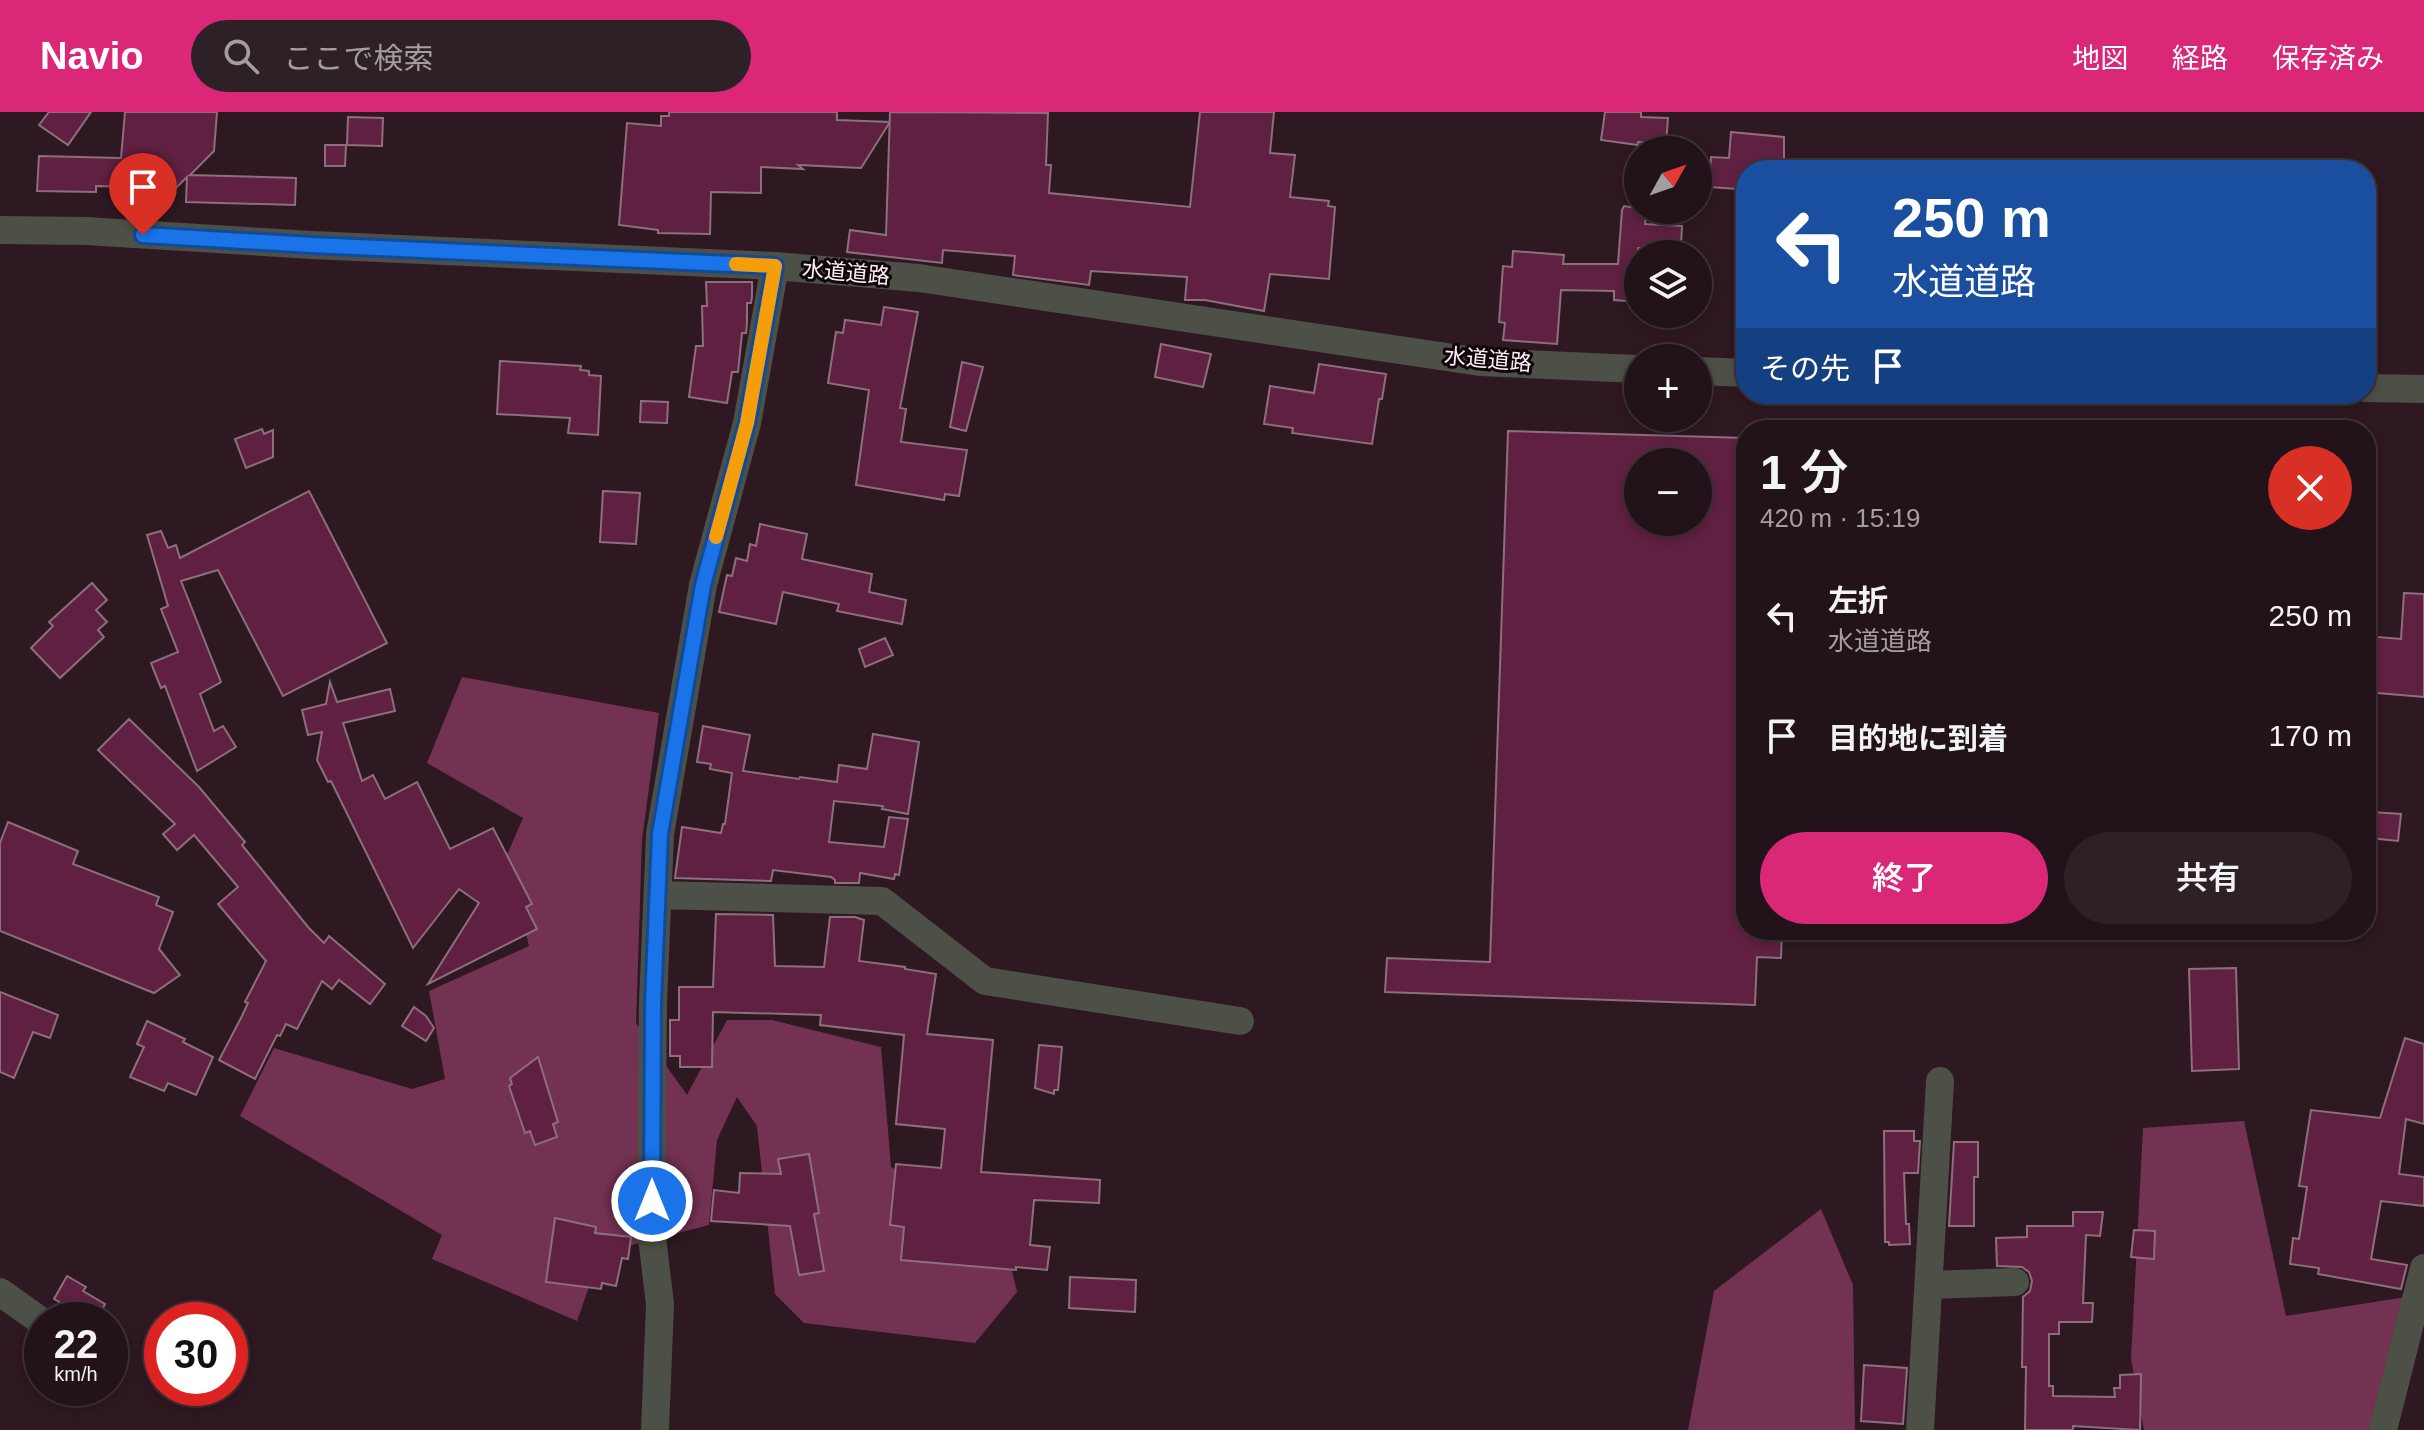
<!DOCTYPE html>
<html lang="ja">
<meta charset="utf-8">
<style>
:root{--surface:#22121a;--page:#2e2027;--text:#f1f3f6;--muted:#a29ea2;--line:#3f3239;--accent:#db2777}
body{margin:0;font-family:Arial,"Noto Sans JP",sans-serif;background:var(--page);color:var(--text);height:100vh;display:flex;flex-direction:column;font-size:30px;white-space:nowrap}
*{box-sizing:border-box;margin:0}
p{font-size:26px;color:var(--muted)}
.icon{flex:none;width:44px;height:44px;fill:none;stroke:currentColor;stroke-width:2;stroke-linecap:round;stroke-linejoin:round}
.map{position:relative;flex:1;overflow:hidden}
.sheet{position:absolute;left:1736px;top:308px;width:640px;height:520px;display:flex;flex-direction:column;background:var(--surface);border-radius:32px;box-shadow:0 4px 12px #0003,0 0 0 2px var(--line)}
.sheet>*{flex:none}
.banner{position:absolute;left:1736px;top:48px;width:640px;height:244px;border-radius:32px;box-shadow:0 4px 12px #0003,0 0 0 2px var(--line);background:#1a4fa0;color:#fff;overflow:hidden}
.needle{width:52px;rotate:50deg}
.controls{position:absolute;left:1624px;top:24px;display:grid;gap:16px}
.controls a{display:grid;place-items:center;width:88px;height:88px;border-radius:50%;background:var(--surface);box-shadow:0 4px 12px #0003,0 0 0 2px var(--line);font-size:40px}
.speed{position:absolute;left:24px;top:1190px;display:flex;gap:16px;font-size:40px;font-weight:700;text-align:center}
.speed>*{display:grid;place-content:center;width:104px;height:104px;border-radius:50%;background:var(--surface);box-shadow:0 4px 12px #0003,0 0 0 2px var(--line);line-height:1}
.speed small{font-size:20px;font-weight:400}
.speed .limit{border:12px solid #d22;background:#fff;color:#111}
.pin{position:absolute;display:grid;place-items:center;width:68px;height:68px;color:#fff;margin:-82px -34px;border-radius:50% 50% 50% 0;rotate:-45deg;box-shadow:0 0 8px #0007}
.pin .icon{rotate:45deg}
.me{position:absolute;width:88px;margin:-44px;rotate:0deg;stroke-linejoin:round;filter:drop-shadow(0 0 6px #0008)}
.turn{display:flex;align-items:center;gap:28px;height:168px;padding:0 24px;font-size:36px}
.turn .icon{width:104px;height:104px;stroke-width:2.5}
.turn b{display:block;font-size:56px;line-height:68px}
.then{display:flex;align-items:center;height:76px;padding:0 24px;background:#0003;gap:16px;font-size:30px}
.round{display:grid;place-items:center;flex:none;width:84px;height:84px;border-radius:42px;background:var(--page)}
.head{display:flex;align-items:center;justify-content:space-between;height:136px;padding:0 24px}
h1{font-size:48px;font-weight:600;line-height:60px}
.action{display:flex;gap:16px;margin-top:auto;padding:16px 24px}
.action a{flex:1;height:92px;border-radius:48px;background:var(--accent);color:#fff;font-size:32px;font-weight:600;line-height:92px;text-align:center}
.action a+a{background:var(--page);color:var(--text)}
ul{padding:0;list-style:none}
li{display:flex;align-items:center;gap:24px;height:120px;padding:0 24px}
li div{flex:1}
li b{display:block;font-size:30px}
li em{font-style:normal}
header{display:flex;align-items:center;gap:48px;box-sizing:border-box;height:112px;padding:0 40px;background:var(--accent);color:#fff}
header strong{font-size:38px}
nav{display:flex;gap:44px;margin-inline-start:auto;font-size:28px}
.search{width:560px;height:72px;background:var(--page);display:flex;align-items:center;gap:20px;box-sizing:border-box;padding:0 28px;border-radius:44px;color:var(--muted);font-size:30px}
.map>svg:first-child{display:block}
.forest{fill:#743253}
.building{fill:#602041;stroke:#8c6f7b;stroke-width:2;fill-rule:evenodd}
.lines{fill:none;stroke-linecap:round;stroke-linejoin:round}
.minor{stroke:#4d5046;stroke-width:28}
.route-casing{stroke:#114b97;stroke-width:20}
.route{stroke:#1a73e8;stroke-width:14}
.slow{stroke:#f59e0b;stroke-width:14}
.labels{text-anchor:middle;stroke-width:6;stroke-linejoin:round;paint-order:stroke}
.street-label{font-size:22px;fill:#fef0f6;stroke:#10070b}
</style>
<header>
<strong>Navio</strong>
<div class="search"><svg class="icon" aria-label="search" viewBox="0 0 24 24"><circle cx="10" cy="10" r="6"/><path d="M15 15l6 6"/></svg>ここで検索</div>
<nav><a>地図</a><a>経路</a><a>保存済み</a></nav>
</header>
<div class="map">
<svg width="2424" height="1318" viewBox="0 0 2424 1318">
<rect width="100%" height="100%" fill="#2e1822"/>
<g class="forest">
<path d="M462,565L659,601L642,728L636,911L687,983L727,908H772L881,935L891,1055L1003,1121L1017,1180L975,1231L804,1211L775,1182L757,1014L737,985L717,1028L709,1113L601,1141L577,1209L432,1147L442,1123L240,1004L274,936L412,977L445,967L429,879L529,834L506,745L523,706L427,651Z"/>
<path d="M2244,1009L2286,1204L2406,1185L2374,1318H2144L2131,1247L2143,1016Z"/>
<path d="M1821,1097L1853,1173L1855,1318H1688L1714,1179Z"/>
</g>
<g class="building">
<path d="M49,0H91L68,33L39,13Z"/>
<path d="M125,0H217L214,39L190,63L296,66L295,93L186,90L187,65L176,76L96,74V80L37,79L39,44L121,46Z"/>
<path d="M669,0H837V8L890,10L861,56L798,53L803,57L761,55V81L711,80L710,122L658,121V118L619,113L627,11L661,14V4H669Z"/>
<path d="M890,0L1048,1L1046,53H1051L1049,81L1190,95L1200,0H1274L1270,41L1295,43L1290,85L1329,89L1328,94L1335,95L1329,167L1270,162L1264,199L1205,188H1185L1187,165L1091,159L1089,173L1013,163L1015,144L943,138L942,151L847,140L850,118L886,123Z"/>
<path d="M1605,0H1641V5L1668,6L1666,31L1638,30V33L1601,28Z"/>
<path d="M348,5L383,6L382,34L347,33Z"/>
<path d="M1731,20L1784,25V58H1744L1743,69L1738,68V77L1709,75L1711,45L1729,46Z"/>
<path d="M325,33H346L345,54H325Z"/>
<path d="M1624,94L1647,98L1645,112L1682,114L1681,133L1672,132L1671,139L1638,136V190L1614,188V179L1561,178L1557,232L1503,228L1505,211L1499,210L1503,154L1512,155L1513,139L1564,143L1563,152H1618L1622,98Z"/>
<path d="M706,170H752V185L751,191H747V211L746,221H742L738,260H732L727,291L689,285L696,234H703L702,194H707Z"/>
<path d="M884,195L918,200L900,296L906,297L901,330L967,338L959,384L945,382L944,388L856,373L869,278L828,271L836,220L843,221L845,208L881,213Z"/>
<path d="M1161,232L1211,242L1203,275L1155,265Z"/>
<path d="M500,249L581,254L580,258L589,259V263L601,264L598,323L568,321L570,306L497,302Z"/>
<path d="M962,250L983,255L966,319L950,315Z"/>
<path d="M1319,252L1386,262L1382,287H1379L1372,332L1292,321L1293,316L1264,312L1270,274L1314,281Z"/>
<path d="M641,289L668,290L667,311L640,310Z"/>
<path d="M262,317L264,322L273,318V345L246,356L235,327Z"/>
<path d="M1508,319L1746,326V818H1782L1781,846L1757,845L1755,893L1385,880L1387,846L1490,850ZM1638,350H1698V410H1638Z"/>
<path d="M309,379L387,531L283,584L218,458L181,469L221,570L200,582L214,619L223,614L236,635L197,659L165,574L161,576L151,551L178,540L161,497L168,494L147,423L161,419L168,436L176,433L180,446Z"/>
<path d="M603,379L640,381L636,432L600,430Z"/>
<path d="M760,412L807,422L802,447L872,462L869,480L906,488L902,512L837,499L839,492L783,480L776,512L719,500L727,463L732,464L736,446L747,449L750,432L756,434Z"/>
<path d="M92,471L107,488L96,498L107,510L98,518L104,525L60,566L31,536L53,514L49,510Z"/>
<path d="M2404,481L2424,482V585L2366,580V524L2401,527Z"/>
<path d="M885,526L893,543L865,555L859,537Z"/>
<path d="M330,570L337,590L390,577L395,599L343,611L362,669L373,663L385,687L417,670L450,737L493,716L532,792L526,795L537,817L428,872L479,791L459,777L413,836L331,669L328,670L317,648L322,620L308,623L302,598L326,592Z"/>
<path d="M129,607L199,675L245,730L242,733L308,815L324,831L329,824L385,872L370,892L339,868L332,877L322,869L297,917L286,912L280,924L277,923L255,967L219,948L242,904L248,891L245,890L266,849L218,792L238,775L194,723L177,738L163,722L175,712L98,638Z"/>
<path d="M703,614L750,623L743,659L799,667L800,665L837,670L839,653L867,657L873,622L919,630L908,702L882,697L883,694L834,689L829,730L884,735L889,705L908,707L899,763L895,762L894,767L860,761L859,771H835V768L831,765L773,758L771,769L675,766L682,715L721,721L723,712H725L732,661L710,657L711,652L697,650Z"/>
<path d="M2372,700L2401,702L2398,729L2370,726Z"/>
<path d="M8,710L78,739L73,752L159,785L156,793L173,800L159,837L180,863L154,881L0,819V731Z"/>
<path d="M716,802L773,803L775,854L824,855L830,805H855L864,808L859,849L905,855V857L936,862L927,922L993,928L981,1060L1100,1068L1099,1091L1034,1088L1030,1133L1050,1135L1047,1158L1016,1155V1158L901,1148L904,1115L890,1113L896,1052L941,1056L945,1017L896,1012L904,923L820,913L821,903L713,900L712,955H680V944H670V908H679V875H713Z"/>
<path d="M2236,856L2239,957L2192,959L2189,857Z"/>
<path d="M0,880L58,903L50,926L33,920L14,966L0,960Z"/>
<path d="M414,895L426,904L434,916L426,929L402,914Z"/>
<path d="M147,909L185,927L183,930L213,945L196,983L168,971L164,979L130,965L144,935L137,932Z"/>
<path d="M2405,926L2424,932V1012L2406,1007L2399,1062L2424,1065V1094L2381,1089L2371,1147L2407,1153L2401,1177L2318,1162L2319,1156L2290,1152L2293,1126L2299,1127L2307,1075L2299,1074L2311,998L2380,1006Z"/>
<path d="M1039,933L1062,935L1058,978H1054V982L1035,976Z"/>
<path d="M538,945L558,1010L553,1012L557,1025L535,1033L530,1019L525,1021L509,974L512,972L510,966Z"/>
<path d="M1884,1019H1914V1029H1920L1918,1061H1904L1906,1112H1909L1910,1132L1889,1133V1130H1885Z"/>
<path d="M1954,1030H1978V1065H1974V1114H1949Z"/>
<path d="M809,1042L819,1101L814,1102L824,1159L799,1163L790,1114L711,1109L714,1078L739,1081L740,1061L781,1062L778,1047Z"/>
<path d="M2073,1100H2103L2100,1124L2086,1123L2083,1191H2093L2092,1210H2059V1222H2049V1274H2053V1284L2115,1285L2114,1276H2120V1263L2141,1262L2140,1318L2073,1314V1318H2025L2026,1255H2022L2023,1185L2030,1179L2032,1169L2029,1160L2022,1155L1997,1154L1996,1126L2027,1125V1114H2073Z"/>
<path d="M555,1106L596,1115L595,1121L631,1125L628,1147L622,1146L616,1174L602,1171L601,1177L546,1170Z"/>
<path d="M2134,1118L2155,1119L2154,1147L2131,1145Z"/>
<path d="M67,1164L86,1175L83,1179L105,1192L96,1208H55L54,1203L61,1191L54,1187Z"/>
<path d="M1070,1165L1136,1168L1135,1200L1069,1196Z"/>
<path d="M1864,1253L1907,1256L1903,1312L1861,1309Z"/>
</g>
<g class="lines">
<g class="minor">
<path d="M0,118L86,119L312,133L775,154L919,166L1480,250L1638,257"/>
<path d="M1698,259L1746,261"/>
<path d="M2366,276L2424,277"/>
<path d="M658,783L882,789L985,869L1240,909"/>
<path d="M1929,1173L2015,1170"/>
<path d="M0,1180L38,1207"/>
<path d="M655,1318L660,1192L651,1117L653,891L660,722L703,473L747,311L775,154"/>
<path d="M1920,1318L1940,969"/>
<path d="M2383,1318L2424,1156"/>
</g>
</g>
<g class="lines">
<g class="route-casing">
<path id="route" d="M143,123L312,133L775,154L747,311L703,473L660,722L653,891L652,1089"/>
</g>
<use href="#route" class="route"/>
<path class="slow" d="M716,425L747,311L775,154L736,152"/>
</g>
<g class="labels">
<g class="street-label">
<text transform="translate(846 160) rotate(5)" y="8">水道道路</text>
<text transform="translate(1488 247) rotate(5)" y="8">水道道路</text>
</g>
</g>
</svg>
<div class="controls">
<a><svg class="needle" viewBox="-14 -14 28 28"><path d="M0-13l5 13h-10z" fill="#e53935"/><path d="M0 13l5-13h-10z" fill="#a29ea2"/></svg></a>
<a><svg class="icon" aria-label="layers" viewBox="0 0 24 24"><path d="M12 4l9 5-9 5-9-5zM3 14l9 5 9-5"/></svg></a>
<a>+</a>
<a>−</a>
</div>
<div class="speed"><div>22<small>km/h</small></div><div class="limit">30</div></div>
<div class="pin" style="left:143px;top:123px;background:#d93025"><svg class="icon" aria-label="arrive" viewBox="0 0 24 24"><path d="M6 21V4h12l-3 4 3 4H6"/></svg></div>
<svg class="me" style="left:652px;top:1089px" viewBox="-20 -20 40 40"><circle r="17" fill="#1a73e8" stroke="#fff" stroke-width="3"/><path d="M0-11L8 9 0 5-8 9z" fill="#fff"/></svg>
<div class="banner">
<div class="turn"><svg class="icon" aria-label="left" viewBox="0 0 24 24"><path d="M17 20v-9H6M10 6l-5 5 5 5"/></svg><div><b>250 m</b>水道道路</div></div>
<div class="then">その先<svg class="icon" aria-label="arrive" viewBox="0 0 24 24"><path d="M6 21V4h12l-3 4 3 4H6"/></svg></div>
</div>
<section class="sheet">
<div class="head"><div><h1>1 分</h1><p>420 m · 15:19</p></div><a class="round" style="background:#d93025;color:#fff"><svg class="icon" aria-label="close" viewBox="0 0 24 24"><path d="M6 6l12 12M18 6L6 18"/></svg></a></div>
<ul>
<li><svg class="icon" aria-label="left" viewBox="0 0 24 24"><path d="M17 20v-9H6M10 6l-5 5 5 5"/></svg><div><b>左折</b><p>水道道路</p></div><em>250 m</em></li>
<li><svg class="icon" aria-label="arrive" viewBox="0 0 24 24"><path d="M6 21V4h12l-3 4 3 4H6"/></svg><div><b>目的地に到着</b></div><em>170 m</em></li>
</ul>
<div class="action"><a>終了</a><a>共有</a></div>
</section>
</div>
